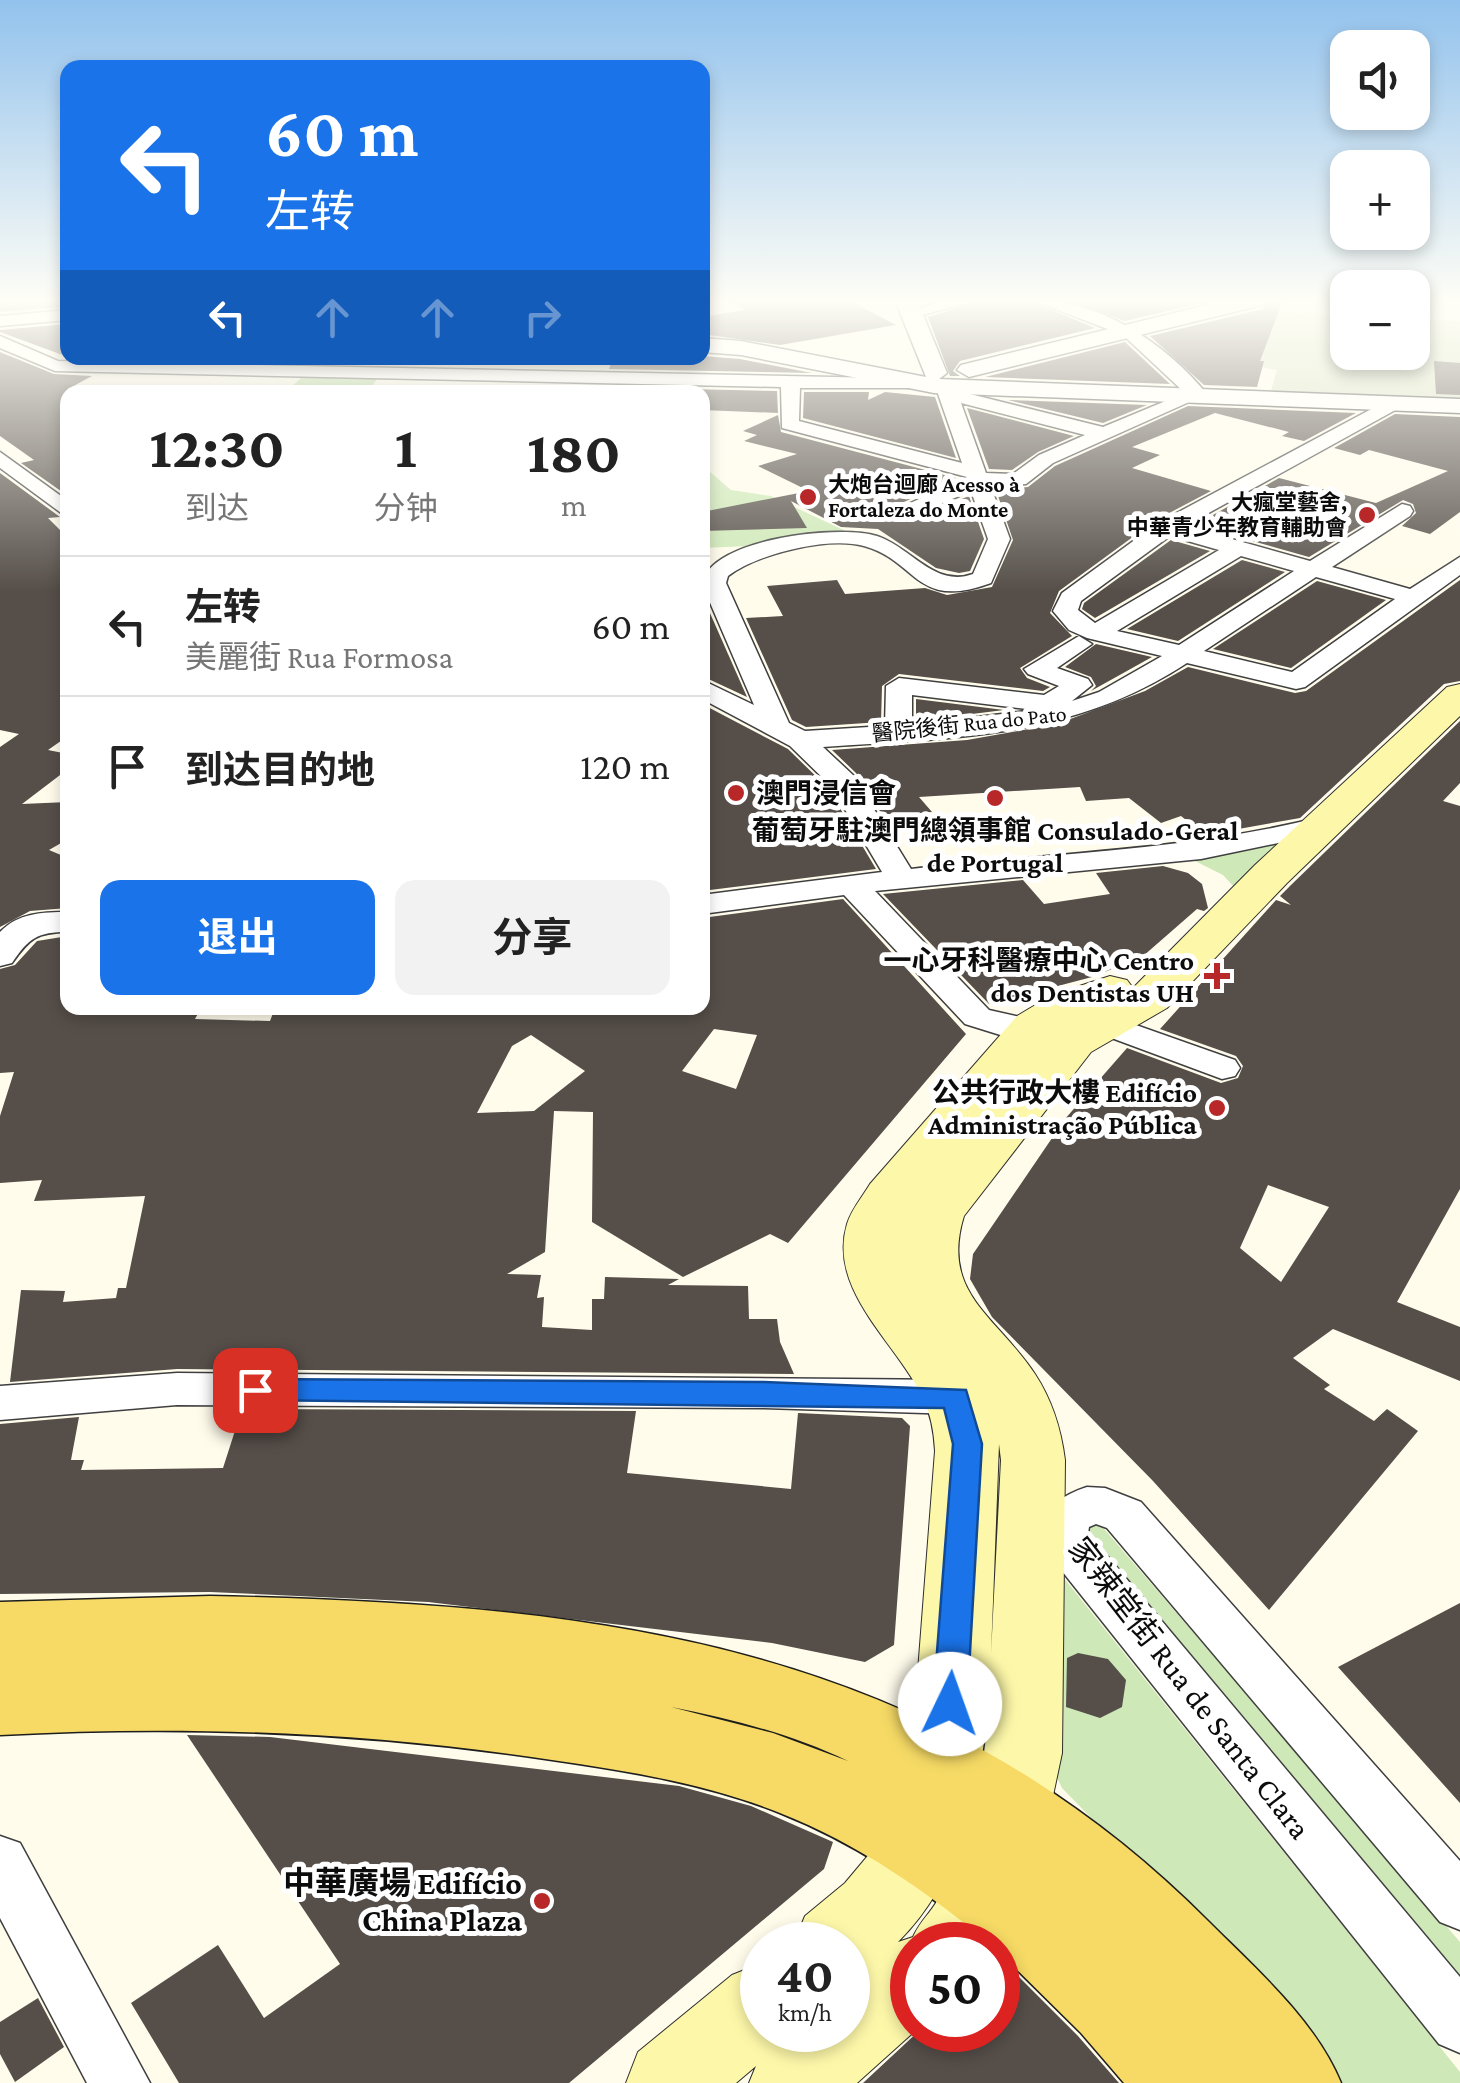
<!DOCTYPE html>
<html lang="zh">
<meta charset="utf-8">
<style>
:root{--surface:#fff;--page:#f2f2f2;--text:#222;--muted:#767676;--line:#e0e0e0;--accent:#1a73e8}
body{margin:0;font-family:"Crimson Pro","Noto Sans SC",serif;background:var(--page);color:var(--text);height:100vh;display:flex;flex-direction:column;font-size:38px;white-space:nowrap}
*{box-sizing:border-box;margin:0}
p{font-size:32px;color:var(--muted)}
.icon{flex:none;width:55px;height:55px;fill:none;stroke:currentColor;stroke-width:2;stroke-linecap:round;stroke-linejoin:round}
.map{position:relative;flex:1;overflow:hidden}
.sheet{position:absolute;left:60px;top:385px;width:650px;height:630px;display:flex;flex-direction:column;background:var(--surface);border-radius:20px;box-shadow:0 5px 15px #0003}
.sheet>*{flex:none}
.hud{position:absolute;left:60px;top:60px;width:650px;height:305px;border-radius:20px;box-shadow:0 5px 15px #0003;background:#1a73e8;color:#fff;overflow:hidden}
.buttons{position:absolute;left:1330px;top:30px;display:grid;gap:20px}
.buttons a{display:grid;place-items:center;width:100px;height:100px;border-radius:20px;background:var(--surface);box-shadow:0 5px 15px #0003;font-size:50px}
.speed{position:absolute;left:740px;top:1922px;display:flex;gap:20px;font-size:50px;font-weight:700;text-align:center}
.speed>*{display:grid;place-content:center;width:130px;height:130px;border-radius:50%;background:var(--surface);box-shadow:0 5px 15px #0003;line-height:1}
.speed small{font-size:25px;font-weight:400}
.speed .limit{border:15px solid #d22;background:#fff;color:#111}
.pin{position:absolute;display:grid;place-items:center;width:85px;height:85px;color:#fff;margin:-42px;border-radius:20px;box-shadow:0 5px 15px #0006}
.me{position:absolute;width:110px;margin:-55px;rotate:3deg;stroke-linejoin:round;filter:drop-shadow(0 0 8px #0008)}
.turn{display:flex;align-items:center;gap:35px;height:210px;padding:0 40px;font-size:45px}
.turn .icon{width:130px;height:130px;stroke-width:2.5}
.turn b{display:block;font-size:70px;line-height:85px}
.lanes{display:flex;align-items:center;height:95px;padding:0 40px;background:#0003;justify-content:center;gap:50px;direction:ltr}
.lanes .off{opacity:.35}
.eta{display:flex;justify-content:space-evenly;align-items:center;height:170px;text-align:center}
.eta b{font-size:60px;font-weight:700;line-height:70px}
.button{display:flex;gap:20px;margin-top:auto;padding:20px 40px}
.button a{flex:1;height:115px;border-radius:20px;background:var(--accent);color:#fff;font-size:40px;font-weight:700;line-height:115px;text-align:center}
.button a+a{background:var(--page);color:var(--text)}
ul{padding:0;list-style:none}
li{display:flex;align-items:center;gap:30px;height:140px;padding:0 40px;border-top:2px solid var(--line)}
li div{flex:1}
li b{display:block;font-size:38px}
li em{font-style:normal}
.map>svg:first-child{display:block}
.green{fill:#cee8b7}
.forest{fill:#b1d897}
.cemetery{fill:#d3dfbf}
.building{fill:#554e49;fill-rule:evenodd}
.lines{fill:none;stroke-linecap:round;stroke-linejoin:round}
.minor-casing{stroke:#3f3f3f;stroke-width:3}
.tertiary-casing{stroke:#3f3f3f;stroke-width:3}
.secondary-casing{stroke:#2e2e2e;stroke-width:2}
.primary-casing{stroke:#1d1d1d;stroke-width:3}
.minor{fill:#fff;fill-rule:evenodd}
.tertiary{fill:#fff;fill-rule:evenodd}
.secondary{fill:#fdf8a9;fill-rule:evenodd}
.primary{fill:#f6da65;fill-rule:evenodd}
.route{fill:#1a73e8;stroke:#114b97;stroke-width:2.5}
.poi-dot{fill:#b92828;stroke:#fff;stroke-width:4}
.labels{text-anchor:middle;stroke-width:10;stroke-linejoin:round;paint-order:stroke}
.far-poi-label{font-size:22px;font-weight:bold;fill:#0c0c0c;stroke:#fff;text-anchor:start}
.far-street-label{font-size:22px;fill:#0c0c0c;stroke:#fff}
.poi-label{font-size:28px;font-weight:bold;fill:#0c0c0c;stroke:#fff;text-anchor:end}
.near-street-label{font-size:32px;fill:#0c0c0c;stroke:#fff}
.near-poi-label{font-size:32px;font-weight:bold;fill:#0c0c0c;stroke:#fff;text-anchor:end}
</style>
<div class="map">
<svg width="1460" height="2083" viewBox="0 0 1460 2083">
<rect width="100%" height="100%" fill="#fffcec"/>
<g class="green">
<path d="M702,465L731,490L771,496L850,533L749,546L703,548Z"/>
<path d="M1291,842L1236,889L1223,875L1187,857Z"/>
<path d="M1099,1523L1460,1942V1985L1085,1530L1089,1524Z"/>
<path d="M1051,1562L1460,2072V2083H1333L1203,1933L1062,1788L1051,1765Z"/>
</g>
<path class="forest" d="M303,376L377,379L368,392H286Z"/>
<path class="cemetery" d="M1274,313L1347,316L1348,352H1412L1413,319L1460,321V403L1270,394L1277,370L1257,366Z"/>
<g class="building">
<path d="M0,300H68V306L0,312Z"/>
<path d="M728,300H848L896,325L780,345L702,334V317L745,310Z"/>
<path d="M982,300H1028L1095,328L960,361L953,371L960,376H950L928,317Z"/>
<path d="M1066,300H1194L1197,304L1125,321Z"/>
<path d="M1269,300H1283L1260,361H1264L1257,387L1204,385L1150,336L1263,309Z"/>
<path d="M68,324V357L0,332V330Z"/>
<path d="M1125,342L1170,384L985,377Z"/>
<path d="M0,352L54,374L92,376L68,389V496L21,463L34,460L0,436Z"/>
<path d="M702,356L740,359L812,373L609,369L613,358Z"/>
<path d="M1434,361L1460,363V395L1436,394Z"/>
<path d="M601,387L777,391L778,413L702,410V392H598Z"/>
<path d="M804,392H869L868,400L885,392L935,397L956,458L803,418Z"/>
<path d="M1008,400L1147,405L1103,423Z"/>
<path d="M1188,406L1356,413L1304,441L1282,436L1289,432L1215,413L1132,447L1160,455L1132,468L1211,491L1156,520L1059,591L1050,613L1072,636L1020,668L1027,678L1050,687L1043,691L899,674L882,686L881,722L806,727L792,720L746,618L783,616L767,586L837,580L845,594L925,588L947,595L992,587L1013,540L996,490L1028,487L1055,466Z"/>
<path d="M967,408L1074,436L1038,452L1012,470L989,469Z"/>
<path d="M1395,414L1460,417V512L1430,534L1402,526L1416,513L1413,504L1403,500L1309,557L1195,525L1279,478L1376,503L1448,471L1369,450L1360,455L1334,448Z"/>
<path d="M778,415L781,432L956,478L891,508L889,512L905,522L969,496L984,539L970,571L959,573L936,568L878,529L841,527L791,501L807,528L702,531V512L809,491L758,466L797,454L744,441L757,435L743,431Z"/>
<path d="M0,473L60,517L48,518L68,538V736L48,750L68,754V769L22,804L68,802V839L49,850L68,858V908L30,911L0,927V747L19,734L0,730Z"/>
<path d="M1171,540L1210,551L1095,618L1082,609L1084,603Z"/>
<path d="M1242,560L1285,572L1178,641L1127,629Z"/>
<path d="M1460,580V681L1444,684L1300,818L1205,835L1181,816L1161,823L1129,798L1086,801L1080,787L919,797L932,812L883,816L856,773L832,750L967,740L1057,724L1145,691L1188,667L1295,693L1306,691Z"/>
<path d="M1317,581L1386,600L1291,668L1213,649Z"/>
<path d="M702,595L747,697L702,676Z"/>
<path d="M1096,644L1152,657L1091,691L1096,686L1091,677L1065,667Z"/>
<path d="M916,699L1004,710L916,721Z"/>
<path d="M702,704L788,749L828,788L876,869L702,891Z"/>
<path d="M1460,721V783L1443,801L1460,806V1189L1397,1302L1460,1327V1381L1333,1329L1293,1358L1330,1385L1324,1389L1374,1421L1387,1409L1418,1431L1269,1610L1153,1481L992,1317L970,1279L973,1254L1065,1119L1127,1048L1221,1083L1238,1078L1243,1066L1236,1056L1160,1029L1276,900L1291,905L1280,896L1290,886ZM1268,1185L1329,1207L1281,1282L1240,1248Z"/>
<path d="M1163,866L1188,873L1202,884L1208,908L1204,911L1197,909L1142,957L1092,977L989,1004L883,894L1023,880L1044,904L1110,894L1096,873Z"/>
<path d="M843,899L966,1034L788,1243L770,1234L683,1277L592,1222L593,1112L554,1111L545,1252L507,1274L541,1275L537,1298L544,1297L542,1327L592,1330V1299H604L605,1277L679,1279L668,1285L748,1286L749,1319H777L780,1342L794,1374L177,1369L10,1382L21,1290L65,1291L63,1302L116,1298L118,1288H126L145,1196L34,1201L42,1180L0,1183V1116L14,1072L0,1073V969L15,965L37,941L68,936V1008H201L195,1019L270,1021L275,1008H702V918ZM714,1029L757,1035L736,1089L682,1071ZM531,1035L585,1071L534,1111L477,1113L512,1046Z"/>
<path d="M242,1409L636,1411L627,1473L791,1489L798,1413L902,1418L910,1426L894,1645L865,1662L772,1643L428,1602L210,1592L0,1594V1424L79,1417L71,1460H84L81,1470L223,1468Z"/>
<path d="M1460,1603V1803L1338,1667Z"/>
<path d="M1078,1653L1108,1659L1126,1680L1122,1707L1100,1718L1066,1707L1067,1658Z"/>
<path d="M187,1735L270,1737L679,1786L751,1806L833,1842L824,1869L569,2083H179L131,2003L218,1945L264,2018L340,1964Z"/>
<path d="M998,1965L1008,1966L1078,2036L1119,2083H863L920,2030H998Z"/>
<path d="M38,1998L64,2047L15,2082L0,2054V2022Z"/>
</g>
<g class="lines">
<g class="minor-casing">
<g id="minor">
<path d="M947,300H978L911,318L903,313Z"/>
<path d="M1032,300C1101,300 1164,342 1207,394L1053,463L1026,484L991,487L1010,539L991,583C915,611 918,561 864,546C828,536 757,554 728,576L726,583L789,723L805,731L885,726L886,686L899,678L1044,695L1059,686L1028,674L1024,669L1079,636L1092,644L1057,668L1088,679L1092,685L1072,701L1099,692L1162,656L1087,638L1069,630L1053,611L1062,593L1158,523L1392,398L1399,400V408L1185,526L1310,561L1402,504L1410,506L1413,511L1410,516L1332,567L1410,589L1460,557V575L1305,687L1296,689L1187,663C1071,739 957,737 823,747L853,775L911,869C1048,853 1186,851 1321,817L1331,820L1336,826L1331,832L1201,859L875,891L989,1010L1042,1022L1047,1029L1042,1036L1010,1038L965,1024L844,895L702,914V895L882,872L831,786L790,746L702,699V680L754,705L702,584C710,538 841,524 877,536C911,547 934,588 973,574L988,539L971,491L912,516L904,518L893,511L967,477L782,428L781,387L55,371L0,348V336L58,361L929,379L937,384L948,380L966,393L1103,427L1185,393L1123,335ZM800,388H936L962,463L799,421ZM961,403L1085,435L1039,455L1013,474L986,473ZM1170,536L1219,550L1095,623L1078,610L1081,601ZM1241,556L1294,571L1179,645L1117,631ZM1316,577L1395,599L1292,672L1204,651ZM912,695L1035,710L912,725Z"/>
<path d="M1198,300H1222L1235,307L1227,312Z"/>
<path d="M68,310V320L0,326V316Z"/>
<path d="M0,452L68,501V518L0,468Z"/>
<path d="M68,912V932C37,932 29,938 12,963L0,966V932C18,913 42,912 68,912Z"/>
<path d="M1102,1013L1235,1060L1240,1068L1235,1076L1222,1079L1090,1030L1085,1023L1090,1016Z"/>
<path d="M177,1373L956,1380L971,1385L978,1397L971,1409L956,1414L764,1408L177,1405L0,1420V1386Z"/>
<path d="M1087,1487L1105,1488L1141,1502L1460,1861V1930L1440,1922L1107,1528L1096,1524L1089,1527L1088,1533L1460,1977V2053L1439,2044L1054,1561L1040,1533C1049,1505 1060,1496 1087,1487Z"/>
<path d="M0,1836L20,1843L150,2083H87L0,1918Z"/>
</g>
</g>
<g class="tertiary-casing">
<g id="tertiary">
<path d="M895,300H917L947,373L939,379L1460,399V413L934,393L741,355L702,352V338L741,341L926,377Z"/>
<path d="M1228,300H1265L1262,305L969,377L957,370L961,365Z"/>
</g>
</g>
<g class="secondary-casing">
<path id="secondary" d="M1460,684V716L1287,883L1167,1008L1091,1052L964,1216C940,1294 997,1316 1035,1374C1052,1400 1061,1428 1065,1460L1062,1753L1043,1843L998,1950V1945H912V2030H916L857,2083H749L756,2066L736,2083H626L638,2052L732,1975L762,1963V2030H848V1945H793L805,1916L845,1883L876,1846L895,1807L916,1697L935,1451C934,1432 931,1415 923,1398C898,1344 827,1291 847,1224C851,1210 863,1196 870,1184L1017,1016L1052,995L1110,976L1127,980L1133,988L1255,865L1447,687ZM999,1444L1001,1460L991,1654ZM989,1699C986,1770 970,1835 938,1899C931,1913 921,1919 913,1937L898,1942C962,1879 981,1786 989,1699Z"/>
</g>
<g class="primary-casing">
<path id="primary" d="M210,1596C589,1604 926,1638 1208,1921C1256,1969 1315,2020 1341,2083H1124L1081,2033L998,1951V1945H991C927,1891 858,1844 780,1813C708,1784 628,1771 552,1760C368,1732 185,1725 0,1735V1602ZM671,1707C732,1719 792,1734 848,1761L773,1733Z"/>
</g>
<use href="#minor" class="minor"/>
<use href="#tertiary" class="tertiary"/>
<use href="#secondary" class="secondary"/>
<use href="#primary" class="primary"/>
</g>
<linearGradient id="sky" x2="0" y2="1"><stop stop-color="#92c2ed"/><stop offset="0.51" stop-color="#fffef6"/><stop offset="1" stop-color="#fffef6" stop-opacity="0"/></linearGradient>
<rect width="1460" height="592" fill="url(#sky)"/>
<path class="route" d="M255,1379L764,1382L966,1390L982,1444L967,1704L962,1715L950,1719L938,1715L933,1704L953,1444L944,1408L255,1400L245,1397L241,1390L245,1382Z"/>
<g class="poi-dot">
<circle cx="808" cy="497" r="10"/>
<circle cx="1367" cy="515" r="10"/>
<circle cx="736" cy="793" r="10"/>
<circle cx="995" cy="798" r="10"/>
<path d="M1212 961h10v10h10v10h-10v10h-10v-10h-10v-10h10z"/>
<circle cx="1217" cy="1108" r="10"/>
<circle cx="542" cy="1901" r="10"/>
</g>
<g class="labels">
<g class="far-poi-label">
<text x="828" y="492">大炮台迴廊 Acesso à<tspan x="828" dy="25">Fortaleza do Monte</tspan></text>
<text x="1347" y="510" text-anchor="end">大瘋堂藝舍,<tspan x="1347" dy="25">中華青少年教育輔助會</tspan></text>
</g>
<g class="far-street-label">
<text transform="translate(969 723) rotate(-6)" y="8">醫院後街 Rua do Pato</text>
</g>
<g class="poi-label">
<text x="756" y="803" text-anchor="start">澳門浸信會</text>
<text x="995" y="840" text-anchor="middle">葡萄牙駐澳門總領事館 Consulado-Geral<tspan x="995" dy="32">de Portugal</tspan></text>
<text x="1194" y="970">一心牙科醫療中心 Centro<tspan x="1194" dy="32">dos Dentistas UH</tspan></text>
<text x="1197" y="1102">公共行政大樓 Edifício<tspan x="1197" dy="32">Administração Pública</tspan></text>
</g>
<g class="near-street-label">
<text transform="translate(1190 1688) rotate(52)" y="11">家辣堂街 Rua de Santa Clara</text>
</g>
<g class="near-poi-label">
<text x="522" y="1894">中華廣場 Edifício<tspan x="522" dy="37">China Plaza</tspan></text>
</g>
</g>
</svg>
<div class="buttons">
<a><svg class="icon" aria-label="sound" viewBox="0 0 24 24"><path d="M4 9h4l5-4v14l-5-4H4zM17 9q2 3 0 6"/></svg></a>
<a>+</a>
<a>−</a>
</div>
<div class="speed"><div>40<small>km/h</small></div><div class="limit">50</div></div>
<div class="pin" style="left:255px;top:1390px;background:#d93025"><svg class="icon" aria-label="arrive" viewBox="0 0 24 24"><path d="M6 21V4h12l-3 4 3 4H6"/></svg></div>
<svg class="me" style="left:950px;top:1704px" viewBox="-20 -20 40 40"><circle r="19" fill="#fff"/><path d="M0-13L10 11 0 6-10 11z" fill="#1a73e8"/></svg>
<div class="hud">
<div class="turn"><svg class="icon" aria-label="left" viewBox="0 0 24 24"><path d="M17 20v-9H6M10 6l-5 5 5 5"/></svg><div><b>60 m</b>左转</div></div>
<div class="lanes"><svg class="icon" aria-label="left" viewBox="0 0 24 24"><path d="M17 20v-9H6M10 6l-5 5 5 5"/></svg><svg class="icon off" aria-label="ahead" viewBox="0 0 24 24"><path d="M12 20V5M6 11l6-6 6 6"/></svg><svg class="icon off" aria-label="ahead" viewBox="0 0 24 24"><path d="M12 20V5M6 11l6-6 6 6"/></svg><svg class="icon off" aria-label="right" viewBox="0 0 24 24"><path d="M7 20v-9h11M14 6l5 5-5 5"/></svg></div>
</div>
<section class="sheet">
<div class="eta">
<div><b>12:30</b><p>到达</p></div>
<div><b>1</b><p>分钟</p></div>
<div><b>180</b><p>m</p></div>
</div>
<ul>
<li><svg class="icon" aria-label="left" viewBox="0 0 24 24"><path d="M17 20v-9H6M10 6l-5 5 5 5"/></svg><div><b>左转</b><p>美麗街 Rua Formosa</p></div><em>60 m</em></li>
<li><svg class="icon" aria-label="arrive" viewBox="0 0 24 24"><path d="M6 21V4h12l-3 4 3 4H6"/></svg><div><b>到达目的地</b></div><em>120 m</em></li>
</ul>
<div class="button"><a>退出</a><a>分享</a></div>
</section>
</div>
